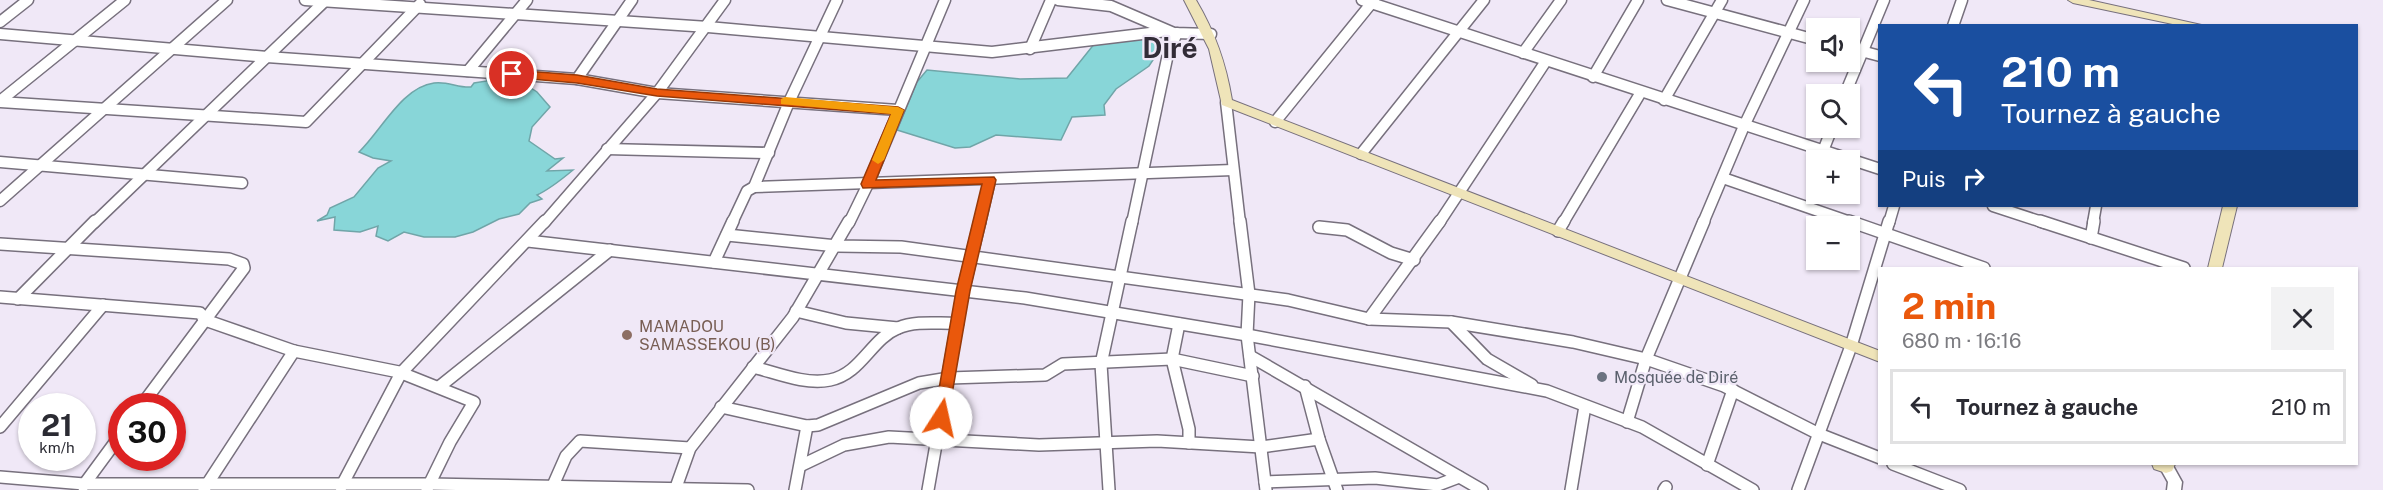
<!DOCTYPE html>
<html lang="fr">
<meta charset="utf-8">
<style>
:root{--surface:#fff;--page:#f2f2f3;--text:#2b2b33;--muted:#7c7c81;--line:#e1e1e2;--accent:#ea580c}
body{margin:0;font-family:"Public Sans",sans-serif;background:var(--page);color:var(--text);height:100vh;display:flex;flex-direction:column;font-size:22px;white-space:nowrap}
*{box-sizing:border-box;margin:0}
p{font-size:20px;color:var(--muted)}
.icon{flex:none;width:33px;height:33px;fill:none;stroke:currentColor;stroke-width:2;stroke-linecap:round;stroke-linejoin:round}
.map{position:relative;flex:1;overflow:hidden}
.drawer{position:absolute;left:1878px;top:267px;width:480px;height:198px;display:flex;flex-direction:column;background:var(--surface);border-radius:0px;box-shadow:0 2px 4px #0004}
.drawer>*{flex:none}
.banner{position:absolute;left:1878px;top:24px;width:480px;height:183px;border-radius:0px;box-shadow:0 2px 4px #0004;background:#1a4fa0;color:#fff;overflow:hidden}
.controls{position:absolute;left:1806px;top:18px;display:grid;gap:12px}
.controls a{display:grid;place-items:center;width:54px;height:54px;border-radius:0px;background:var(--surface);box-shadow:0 2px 4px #0004;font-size:30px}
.speed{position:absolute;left:18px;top:393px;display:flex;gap:12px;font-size:30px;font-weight:700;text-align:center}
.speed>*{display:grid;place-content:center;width:78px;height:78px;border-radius:50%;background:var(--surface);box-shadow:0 2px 4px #0004;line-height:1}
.speed small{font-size:15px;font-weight:400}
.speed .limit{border:9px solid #d22;background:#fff;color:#111}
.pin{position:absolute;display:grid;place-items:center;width:51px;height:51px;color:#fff;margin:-26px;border:3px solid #fff;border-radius:50%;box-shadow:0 2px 6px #0007}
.me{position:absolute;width:66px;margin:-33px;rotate:10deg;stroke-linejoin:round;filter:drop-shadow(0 0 4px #0008)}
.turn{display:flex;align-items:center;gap:21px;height:126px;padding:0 24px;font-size:27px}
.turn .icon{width:78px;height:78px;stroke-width:2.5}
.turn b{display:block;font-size:42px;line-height:51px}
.then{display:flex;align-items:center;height:57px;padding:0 24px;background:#0003;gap:12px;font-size:22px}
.round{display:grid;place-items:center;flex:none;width:63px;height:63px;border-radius:0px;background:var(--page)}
.head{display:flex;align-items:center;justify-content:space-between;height:102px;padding:0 24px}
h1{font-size:36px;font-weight:700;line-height:45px;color:var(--accent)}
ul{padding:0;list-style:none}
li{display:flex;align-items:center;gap:18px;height:75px;margin:0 12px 9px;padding:0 12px;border:3px solid var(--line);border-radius:0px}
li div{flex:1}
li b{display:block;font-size:22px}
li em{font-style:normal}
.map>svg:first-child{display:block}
.water{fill:#88d6d8;stroke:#70a5a8;stroke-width:1.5}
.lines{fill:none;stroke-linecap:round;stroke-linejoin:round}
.minor-far1-casing{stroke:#77707d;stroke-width:13}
.minor-casing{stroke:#77707d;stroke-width:14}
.tertiary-casing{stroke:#77707d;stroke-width:3}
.secondary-casing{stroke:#77707d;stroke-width:2}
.minor-far1{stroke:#fff;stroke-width:10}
.minor{stroke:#fff;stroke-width:11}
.tertiary{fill:#fff;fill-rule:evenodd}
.secondary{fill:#efe4b9;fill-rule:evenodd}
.route{fill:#ea580c;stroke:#983908;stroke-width:1.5}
.slow{fill:#f59e0b}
.education-dot{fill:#8d6e63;stroke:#f0e8f7;stroke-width:2}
.worship-dot{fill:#6b7280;stroke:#f0e8f7;stroke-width:2}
.labels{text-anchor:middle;stroke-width:4.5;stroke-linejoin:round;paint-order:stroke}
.education-label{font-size:16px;fill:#785e54;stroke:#f0e8f7;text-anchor:start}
.worship-label{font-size:16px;fill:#5b616d;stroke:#f0e8f7;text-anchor:start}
.town-label{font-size:28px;font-weight:bold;fill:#322c37;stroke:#f0e8f7}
</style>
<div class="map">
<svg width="2383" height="490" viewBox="0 0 2383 490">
<rect width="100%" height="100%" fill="#f0e8f7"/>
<g class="water">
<path d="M1154,38L1163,45L1149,66L1116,89L1104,105L1105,115L1072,117L1061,140L996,135L970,147L955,148L897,130L917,82L927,70L1020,79L1067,78L1095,43Z"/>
<path d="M484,72H531L525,84L537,92L550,107L532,127L529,141L555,159L563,158L547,171L573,170C561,180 550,189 537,195L542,199L530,203L519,214L499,219L473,232L455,237H424L404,232L388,241L376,236L378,226L360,232L334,230L335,217L317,221L327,215L330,208L354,197L378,168L391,161L373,158L359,152C381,131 402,87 434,83C448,81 458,88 471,87L474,83L487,81Z"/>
</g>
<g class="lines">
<g class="minor-far1-casing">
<g id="minor-far1">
<path d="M305,0L708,27L992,52L1167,31"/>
<path d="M1058,0L1111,6L1174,33L1211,34"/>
<path d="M1362,0L1880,169"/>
<path d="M1667,0L1816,40"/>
<path d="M0,22L28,0"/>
<path d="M1953,26L1962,0"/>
<path d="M0,34L267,57L577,79L657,93L898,110"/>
<path d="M1850,48L1880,56"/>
<path d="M1030,49L1051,0"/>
<path d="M1523,53L1561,0"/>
<path d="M468,71L527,0"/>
<path d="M1593,77L1638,0"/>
<path d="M577,79L632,0"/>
<path d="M1845,94L1884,0"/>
<path d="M1664,100L1722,0"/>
<path d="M0,101L125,0"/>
<path d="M0,102L306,122L420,4"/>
<path d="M1226,102L1240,223"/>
<path d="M1275,122L1374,0"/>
<path d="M607,149L769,153"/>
<path d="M1823,151L1832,128"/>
<path d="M1361,154L1484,0"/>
<path d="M0,162L242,183"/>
<path d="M1723,178L1853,223"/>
<path d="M754,187L789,102L837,0"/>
<path d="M0,201L227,0"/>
<path d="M1993,206L2045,223"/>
<path d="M94,223L326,0"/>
<path d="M544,223L657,93L725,0"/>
<path d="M732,223L747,191L754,187L1233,170"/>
<path d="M849,223L868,184L945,0"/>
<path d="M980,223L990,180"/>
<path d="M1132,223L1168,54L1177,33"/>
<path d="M1439,223L1546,61"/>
<path d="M1563,223L1641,92"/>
<path d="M1703,223L1744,126L1804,0"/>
<path d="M1889,223L1894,206"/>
<path d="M2093,223L2096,206"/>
</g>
</g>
<g class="minor-casing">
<g id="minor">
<path d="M1240,221L1249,294L1247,335L1266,490"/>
<path d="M1849,221L1984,268"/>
<path d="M2040,221L2184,268"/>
<path d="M1319,227L1347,230L1391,253L1414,260"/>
<path d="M1558,231L1564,221"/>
<path d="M727,235L837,246L901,247L1288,300L1369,319L1451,322L1573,342L1646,359L1724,386L1819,434L1880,458"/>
<path d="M2091,238L2094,221"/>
<path d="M528,241L1025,298L1247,335L1547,391L1642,427L1753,490"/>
<path d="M0,244L229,259L243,264L244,268L141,406"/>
<path d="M714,262L733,221"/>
<path d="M0,297L200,313L205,320L294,351L399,372L474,402L450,442L427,489"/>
<path d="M18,299L95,221"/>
<path d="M796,311L846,323L898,328"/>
<path d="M1369,319L1440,221"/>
<path d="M1451,322L1487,359L1532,385"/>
<path d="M1179,324L1172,359L1189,429V443"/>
<path d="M1250,356L1482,490"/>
<path d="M753,367C777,373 805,385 830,380C861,374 871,339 898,328C917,320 939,324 958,323"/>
<path d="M1305,386L1319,439L1337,490"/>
<path d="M439,387L610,250"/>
<path d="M721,407L807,426L818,425L919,383L949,378L1045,375L1063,364L1172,359L1253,376"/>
<path d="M1627,422L1646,359L1704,221"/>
<path d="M0,427L103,305"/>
<path d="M1893,464L1960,490"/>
<path d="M802,465L844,445L889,437L1039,445L1157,441L1261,447L1319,439"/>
<path d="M1707,465L1733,390"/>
<path d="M0,477L84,484H430L748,490"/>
<path d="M1265,482L1375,478L1438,485L1459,477"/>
<path d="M83,486L122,433"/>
<path d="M341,487L401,373L545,221"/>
<path d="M204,489L294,351"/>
<path d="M551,490L566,456L580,441L690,448"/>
<path d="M675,490L690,448L793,317L849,221"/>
<path d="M795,490L807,426"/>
<path d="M928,490L963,291L980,221"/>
<path d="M1109,490L1101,364L1132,221"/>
<path d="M1571,490L1585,406"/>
<path d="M1664,490L1666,487"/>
<path d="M1798,490L1851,346L1889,221"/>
</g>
</g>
<g class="tertiary-casing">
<path id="tertiary" d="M2160,464H2172L2182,482L2181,490H2167L2168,482L2159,466Z"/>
</g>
<g class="secondary-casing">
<g id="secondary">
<path d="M1184,0H1196C1215,32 1226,63 1232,100L1880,351V362L1222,105L1209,49Z"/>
<path d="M2068,0H2089L2206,26H2182L2073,3Z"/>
<path d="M2223,206H2237L2222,268H2208Z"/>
<path d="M2152,464H2175L2172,471L2166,473L2154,469Z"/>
</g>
</g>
<use href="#minor-far1" class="minor-far1"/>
<use href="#minor" class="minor"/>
<use href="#tertiary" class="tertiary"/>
<use href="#secondary" class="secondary"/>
</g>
<path class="route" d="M512,70L577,75L657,89L898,107L904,110L876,180L994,177L996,180L970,291L947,423H936L934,418L956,291L982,184L863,188L861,184L891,114L657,96L577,83L508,77V72Z"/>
<path class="slow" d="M785,97L898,107L904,110L884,160L878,164L872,160L891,114L781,104V99Z"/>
<circle class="education-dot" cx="627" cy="335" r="6"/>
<circle class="worship-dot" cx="1602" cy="377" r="6"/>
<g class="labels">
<g class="education-label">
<text x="639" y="332">MAMADOU<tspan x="639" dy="18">SAMASSEKOU (B)</tspan></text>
</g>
<g class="worship-label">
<text x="1614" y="383">Mosquée de Diré</text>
</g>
<g class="town-label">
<text x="1170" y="58">Diré</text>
</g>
</g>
</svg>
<div class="controls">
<a><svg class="icon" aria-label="sound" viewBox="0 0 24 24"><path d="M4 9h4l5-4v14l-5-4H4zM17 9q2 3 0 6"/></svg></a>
<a><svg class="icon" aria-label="search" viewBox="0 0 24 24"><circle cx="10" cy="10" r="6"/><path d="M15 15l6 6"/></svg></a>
<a>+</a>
<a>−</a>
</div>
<div class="speed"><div>21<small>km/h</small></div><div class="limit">30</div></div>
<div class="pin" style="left:512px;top:74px;background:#d93025"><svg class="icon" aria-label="arrive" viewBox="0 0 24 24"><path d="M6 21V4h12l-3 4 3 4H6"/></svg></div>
<svg class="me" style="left:941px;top:418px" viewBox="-20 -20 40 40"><circle r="19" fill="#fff"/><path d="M0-13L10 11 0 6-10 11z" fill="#ea580c"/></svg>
<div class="banner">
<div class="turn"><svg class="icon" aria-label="left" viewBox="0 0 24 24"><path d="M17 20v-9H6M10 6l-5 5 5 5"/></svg><div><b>210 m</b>Tournez à gauche</div></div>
<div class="then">Puis<svg class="icon" aria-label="right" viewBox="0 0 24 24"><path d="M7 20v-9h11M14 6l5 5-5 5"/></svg></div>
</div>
<section class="drawer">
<div class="head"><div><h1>2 min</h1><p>680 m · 16:16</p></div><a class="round"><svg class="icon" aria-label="close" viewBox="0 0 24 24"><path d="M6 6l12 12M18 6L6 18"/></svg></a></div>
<ul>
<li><svg class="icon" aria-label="left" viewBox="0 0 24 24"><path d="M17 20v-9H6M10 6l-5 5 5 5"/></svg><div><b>Tournez à gauche</b></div><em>210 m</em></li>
</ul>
</section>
</div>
